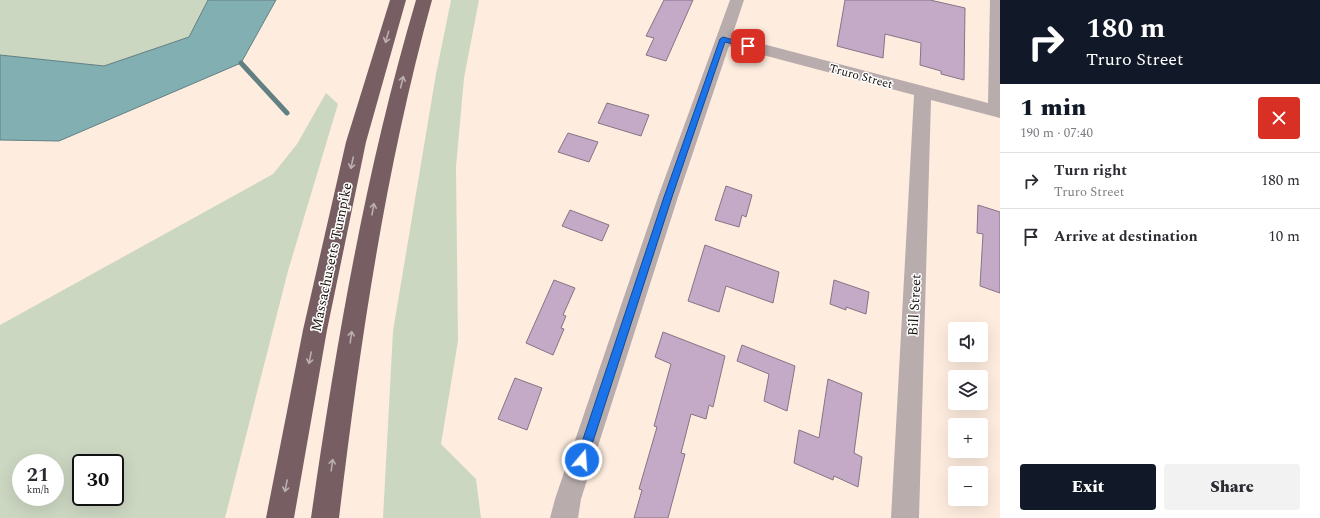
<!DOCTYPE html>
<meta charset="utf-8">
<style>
:root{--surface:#fff;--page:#f2f2f3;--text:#2b2b33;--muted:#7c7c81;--line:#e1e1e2;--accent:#111827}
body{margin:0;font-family:Spectral,serif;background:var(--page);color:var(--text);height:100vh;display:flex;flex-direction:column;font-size:15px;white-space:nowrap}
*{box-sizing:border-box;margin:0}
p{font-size:13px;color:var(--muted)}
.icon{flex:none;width:22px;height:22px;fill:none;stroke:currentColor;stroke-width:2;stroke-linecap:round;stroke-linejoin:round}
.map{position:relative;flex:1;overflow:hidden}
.side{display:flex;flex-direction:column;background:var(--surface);width:320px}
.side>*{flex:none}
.guide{background:#111827;color:#fff;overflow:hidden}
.tools{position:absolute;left:948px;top:322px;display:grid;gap:8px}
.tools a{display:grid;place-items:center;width:40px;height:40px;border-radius:4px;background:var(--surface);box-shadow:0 4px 16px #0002;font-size:20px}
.speed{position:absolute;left:12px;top:454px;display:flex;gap:8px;font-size:20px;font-weight:700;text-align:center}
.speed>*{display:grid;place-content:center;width:52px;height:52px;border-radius:50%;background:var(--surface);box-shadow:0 4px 16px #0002;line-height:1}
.speed small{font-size:10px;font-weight:400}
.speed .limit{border:2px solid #111;border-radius:6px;background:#fff;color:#111}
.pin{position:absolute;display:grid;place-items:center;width:34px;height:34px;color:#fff;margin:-17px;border-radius:8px;box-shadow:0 2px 6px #0006}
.me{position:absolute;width:44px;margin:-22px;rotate:18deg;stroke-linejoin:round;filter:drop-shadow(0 0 3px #0008)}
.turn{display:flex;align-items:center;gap:14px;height:84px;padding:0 20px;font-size:18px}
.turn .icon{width:52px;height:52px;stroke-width:2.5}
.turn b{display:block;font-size:28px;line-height:34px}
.round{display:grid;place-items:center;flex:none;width:42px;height:42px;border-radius:4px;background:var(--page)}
.head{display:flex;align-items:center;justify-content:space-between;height:68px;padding:0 20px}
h1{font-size:24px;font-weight:800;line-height:30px;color:var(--accent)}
.action{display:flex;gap:8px;margin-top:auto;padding:8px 20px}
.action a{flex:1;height:46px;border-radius:4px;background:var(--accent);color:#fff;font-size:16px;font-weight:800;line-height:46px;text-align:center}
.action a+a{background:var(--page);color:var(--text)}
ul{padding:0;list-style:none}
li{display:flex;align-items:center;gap:12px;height:56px;padding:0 20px;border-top:1px solid var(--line)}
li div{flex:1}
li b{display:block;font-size:15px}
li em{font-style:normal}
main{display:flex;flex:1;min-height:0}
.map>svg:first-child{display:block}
.green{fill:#ccd7c2;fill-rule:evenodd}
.water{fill:#81afb2;stroke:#628081}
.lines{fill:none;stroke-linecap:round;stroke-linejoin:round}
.stream{stroke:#628081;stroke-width:5}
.building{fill:#c5aac7;stroke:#847485}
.street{fill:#b8acad;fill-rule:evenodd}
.highway{fill:#775e62;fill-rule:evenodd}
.oneway{stroke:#bbaeb0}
.route{fill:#1a73e8;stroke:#114b97}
.labels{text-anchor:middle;stroke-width:3;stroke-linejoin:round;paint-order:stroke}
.far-street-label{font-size:12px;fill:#1b140e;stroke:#fff}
.street-label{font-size:14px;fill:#1b140e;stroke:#fff}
</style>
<main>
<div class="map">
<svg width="1000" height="518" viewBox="0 0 1000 518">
<rect width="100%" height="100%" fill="#feeddf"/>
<g class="green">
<path d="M0,0H208L189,37L104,66L0,55Z"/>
<path d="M451,0H479L464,78L456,167L458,341L441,444L476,479L481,518H383L393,331L436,74Z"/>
<path d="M326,93L338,104L288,271L225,518H0V325L273,174L297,144ZM21,463H55V497H21ZM81,463H115V497H81Z"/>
</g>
<path class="water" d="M208,0H276L241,63L59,141L0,140V55L104,66L189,37Z"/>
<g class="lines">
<path class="stream" d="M241,63L287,113"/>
</g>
<g class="building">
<path d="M664,0H693L666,61L646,55L654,38L646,36Z"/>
<path d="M845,0H930L965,8L964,80L941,74V71L920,65L921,43L885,34L883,58L837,46Z"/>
<path d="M607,103L649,115L641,136L598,123Z"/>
<path d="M568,133L598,142L589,162L558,152Z"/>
<path d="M726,186L752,195L746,217L742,215L739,227L715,220Z"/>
<path d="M978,205L1000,212V293L980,286L983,234L977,233Z"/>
<path d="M570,210L609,225L602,241L562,226Z"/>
<path d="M705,245L779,272L773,303L726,286L719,312L688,301Z"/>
<path d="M554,280L575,288L563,315L566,316L561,328L564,329L553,355L526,343Z"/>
<path d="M834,280L869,292L866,314L846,307V310L830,304Z"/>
<path d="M663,332L725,356L713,407L709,405L706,419L691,414L681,453L685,454L668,518H634L642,490L639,489L657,427L654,426L671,364L655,357Z"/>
<path d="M742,345L795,366L787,411L764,401L769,374L737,361Z"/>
<path d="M515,378L542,388L527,430L498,419Z"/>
<path d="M828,379L862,393L854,453L862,457L858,487L834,476L833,480L794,463L799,430L819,438Z"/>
</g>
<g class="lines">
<path class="street" d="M730,0H744L732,36L988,103L990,0H1000V118L931,100L919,518H891L914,95L729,46L678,197L581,499L578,518H550L555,499L658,197Z"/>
<g class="highway">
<path d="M390,0H406L366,142L327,330L294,518H266L303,330L346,142Z"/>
<path d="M416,0H432C385,170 360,344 339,518H311C336,343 366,169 416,0Z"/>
</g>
</g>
<defs><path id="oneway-shaft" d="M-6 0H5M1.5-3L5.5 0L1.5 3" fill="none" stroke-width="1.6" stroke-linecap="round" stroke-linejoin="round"/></defs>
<g class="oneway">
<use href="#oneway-shaft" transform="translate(387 37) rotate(106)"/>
<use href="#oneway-shaft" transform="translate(402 82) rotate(-76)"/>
<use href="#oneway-shaft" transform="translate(352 163) rotate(102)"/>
<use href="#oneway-shaft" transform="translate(373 209) rotate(-80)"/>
<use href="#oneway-shaft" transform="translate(351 337) rotate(-82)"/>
<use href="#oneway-shaft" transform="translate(310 358) rotate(101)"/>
<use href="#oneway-shaft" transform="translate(332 465) rotate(-82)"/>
<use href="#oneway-shaft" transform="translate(286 486) rotate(101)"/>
</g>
<path class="route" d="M723,37L751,45L752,46L748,48L725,42L672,197L587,460L585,464L582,465L578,464L576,460L664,197L720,39Z"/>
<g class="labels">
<g class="far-street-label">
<text transform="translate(861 76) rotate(15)" y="4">Truro Street</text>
</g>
<g class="street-label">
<text transform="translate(331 257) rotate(-78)" y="5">Massachusetts Turnpike</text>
<text transform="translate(914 305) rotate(-87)" y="5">Bill Street</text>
</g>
</g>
</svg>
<div class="tools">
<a><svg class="icon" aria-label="sound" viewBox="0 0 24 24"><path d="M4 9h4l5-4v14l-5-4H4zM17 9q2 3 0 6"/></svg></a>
<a><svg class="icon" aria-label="layers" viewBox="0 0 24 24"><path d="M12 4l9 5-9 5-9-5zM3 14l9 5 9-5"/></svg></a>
<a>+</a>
<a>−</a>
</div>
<div class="speed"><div>21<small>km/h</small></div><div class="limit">30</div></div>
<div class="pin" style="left:748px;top:46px;background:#d93025"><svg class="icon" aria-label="arrive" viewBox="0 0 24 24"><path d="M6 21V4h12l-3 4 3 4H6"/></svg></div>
<svg class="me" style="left:582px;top:460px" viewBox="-20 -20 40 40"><circle r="17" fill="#1a73e8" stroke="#fff" stroke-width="3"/><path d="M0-11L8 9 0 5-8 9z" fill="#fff"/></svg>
</div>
<section class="side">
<div class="guide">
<div class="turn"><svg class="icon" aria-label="right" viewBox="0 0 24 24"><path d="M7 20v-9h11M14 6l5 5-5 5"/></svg><div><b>180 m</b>Truro Street</div></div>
</div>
<div class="head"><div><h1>1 min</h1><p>190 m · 07:40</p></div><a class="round" style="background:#d93025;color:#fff"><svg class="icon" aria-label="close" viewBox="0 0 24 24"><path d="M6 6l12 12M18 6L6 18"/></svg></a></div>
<ul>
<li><svg class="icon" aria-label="right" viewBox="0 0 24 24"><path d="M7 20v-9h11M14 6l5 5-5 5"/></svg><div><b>Turn right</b><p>Truro Street</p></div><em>180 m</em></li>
<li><svg class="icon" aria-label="arrive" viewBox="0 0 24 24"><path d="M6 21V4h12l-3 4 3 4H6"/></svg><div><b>Arrive at destination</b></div><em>10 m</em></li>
</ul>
<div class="action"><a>Exit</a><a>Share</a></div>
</section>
</main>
